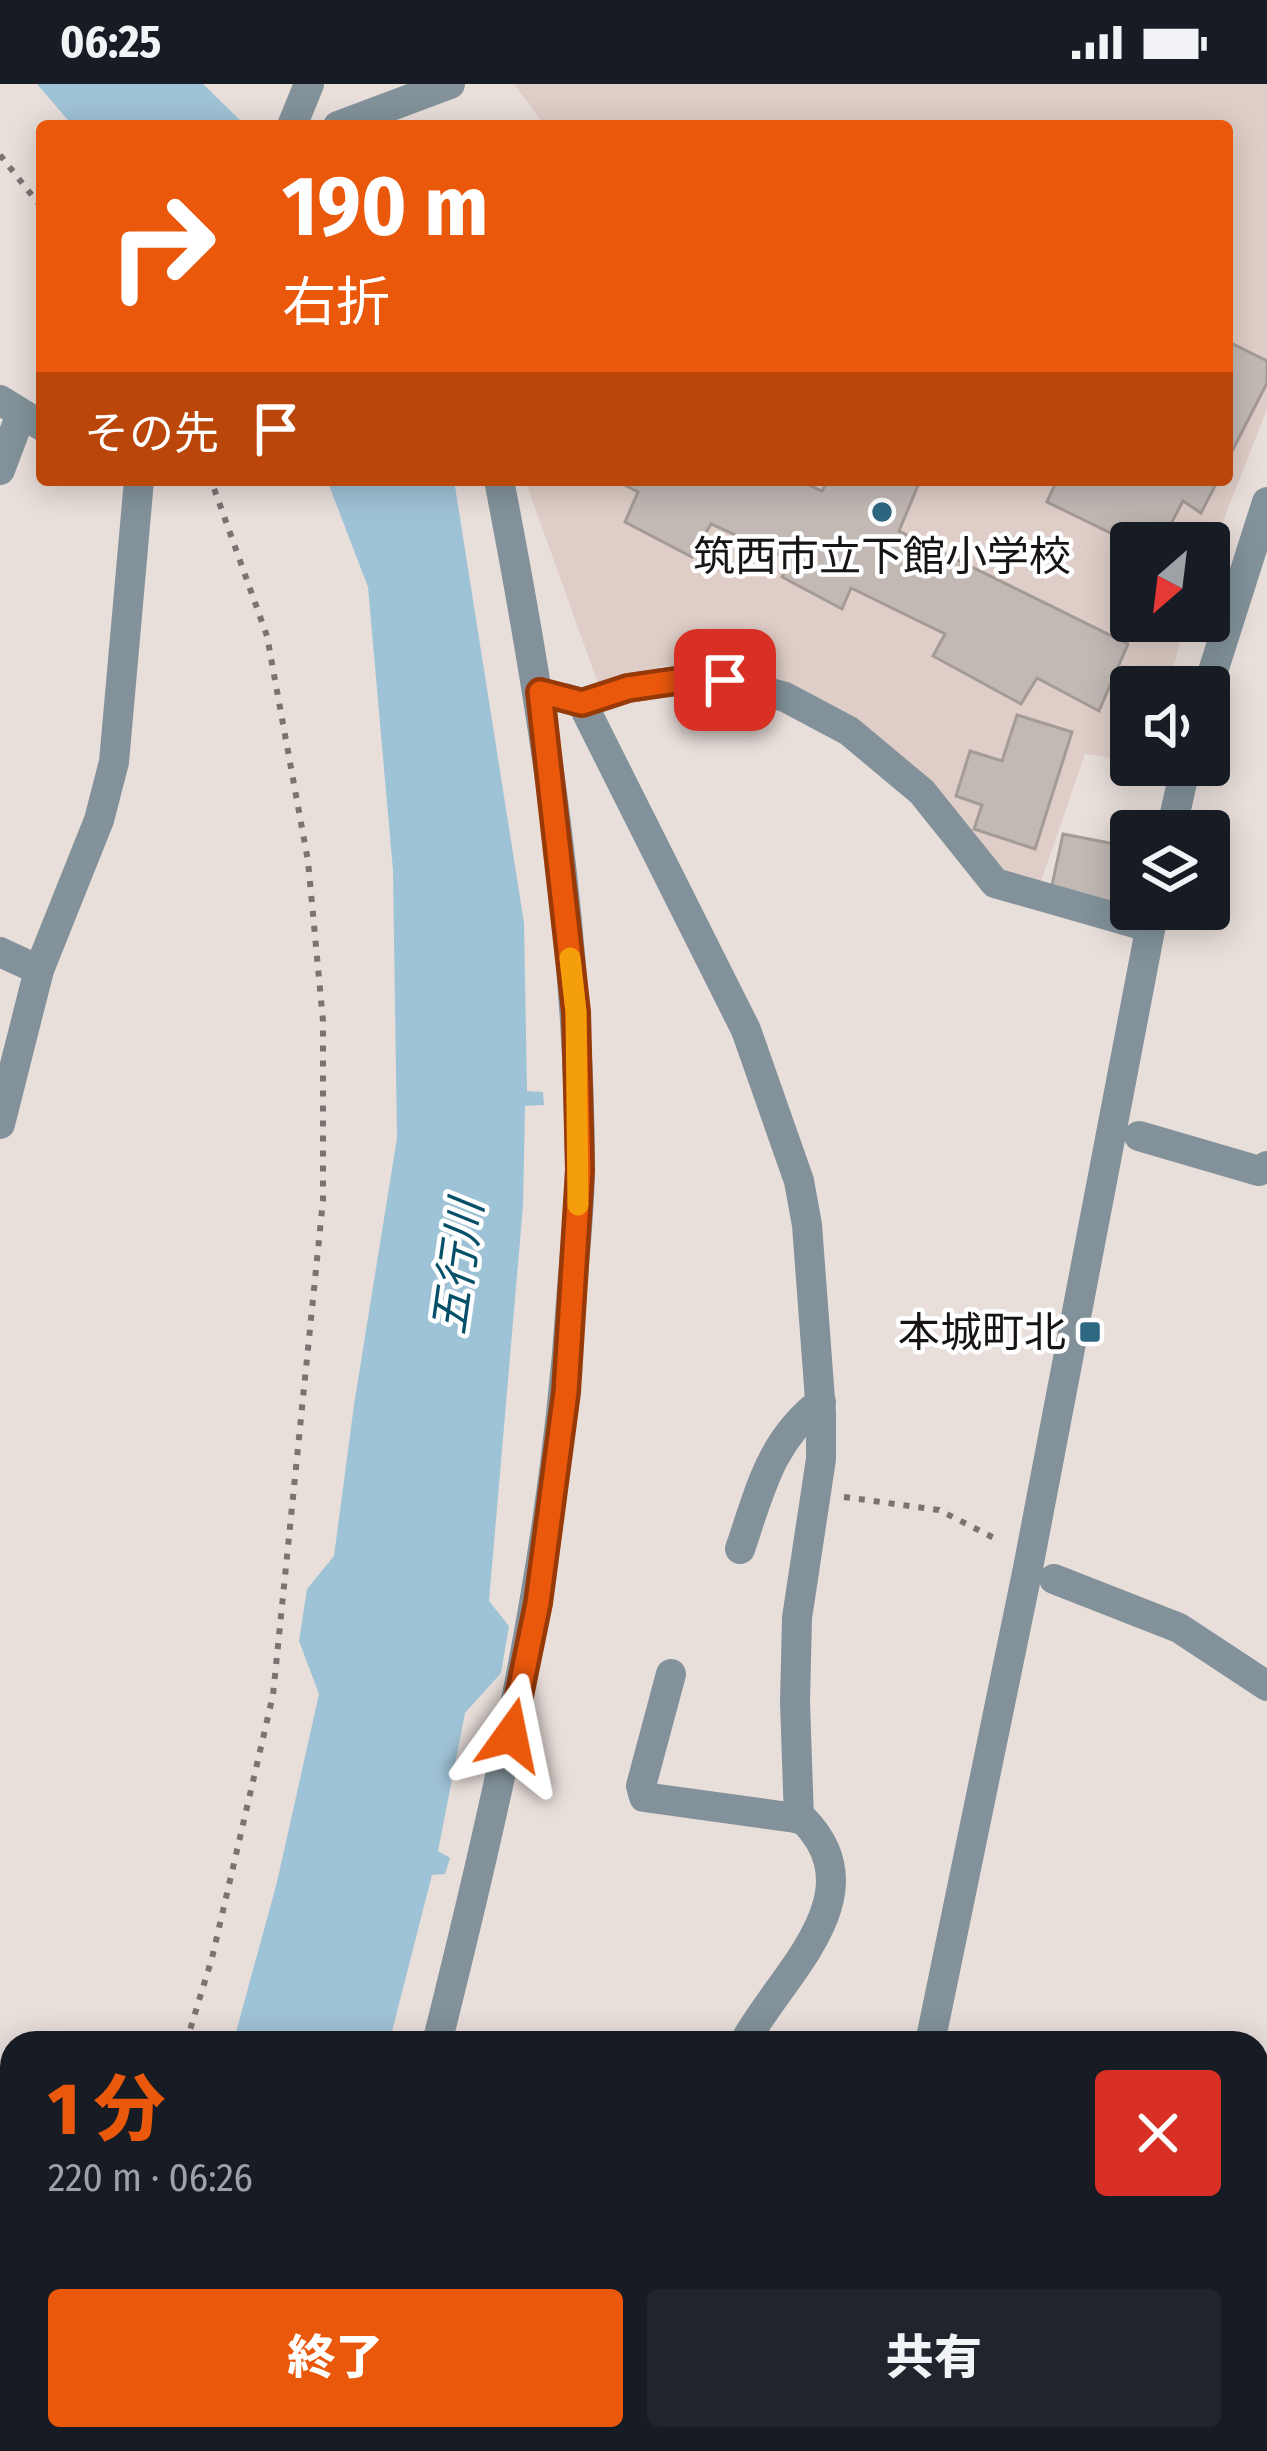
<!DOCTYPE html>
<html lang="ja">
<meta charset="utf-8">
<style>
:root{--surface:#171b24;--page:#20242c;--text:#f1f3f6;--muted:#9ea1a6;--accent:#ea580c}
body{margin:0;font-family:"Fira Sans Condensed","Noto Sans JP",sans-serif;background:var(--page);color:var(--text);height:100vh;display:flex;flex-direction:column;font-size:45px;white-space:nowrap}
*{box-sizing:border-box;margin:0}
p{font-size:39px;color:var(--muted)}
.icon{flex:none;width:66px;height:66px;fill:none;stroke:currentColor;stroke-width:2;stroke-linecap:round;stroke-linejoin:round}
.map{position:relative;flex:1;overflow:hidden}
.drawer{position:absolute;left:0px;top:1947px;width:1269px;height:420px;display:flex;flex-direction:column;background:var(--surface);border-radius:36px 36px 0 0;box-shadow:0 6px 30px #0003}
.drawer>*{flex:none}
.banner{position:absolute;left:36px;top:36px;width:1197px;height:366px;border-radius:12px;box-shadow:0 6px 30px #0003;background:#ea580c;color:#fff;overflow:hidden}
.needle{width:78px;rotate:208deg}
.controls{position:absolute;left:1110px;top:438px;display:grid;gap:24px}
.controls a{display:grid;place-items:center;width:120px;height:120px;border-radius:12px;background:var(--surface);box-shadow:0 6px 30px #0003;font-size:60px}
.pin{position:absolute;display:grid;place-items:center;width:102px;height:102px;color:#fff;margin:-51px;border-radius:24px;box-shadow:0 6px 18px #0006}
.me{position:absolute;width:132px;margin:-66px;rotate:12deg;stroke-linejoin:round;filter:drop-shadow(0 0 9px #0008)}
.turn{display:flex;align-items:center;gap:42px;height:252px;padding:0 48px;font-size:54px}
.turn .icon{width:156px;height:156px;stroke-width:2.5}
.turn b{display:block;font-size:84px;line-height:102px}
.then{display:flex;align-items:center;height:114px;padding:0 48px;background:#0003;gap:24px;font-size:45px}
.round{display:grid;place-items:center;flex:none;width:126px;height:126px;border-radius:12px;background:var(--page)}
.headline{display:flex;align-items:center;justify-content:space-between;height:204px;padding:0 48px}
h1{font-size:72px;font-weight:800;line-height:90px;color:var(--accent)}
.button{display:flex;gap:24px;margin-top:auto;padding:24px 48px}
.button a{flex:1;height:138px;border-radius:12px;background:var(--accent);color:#fff;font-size:48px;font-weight:800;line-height:138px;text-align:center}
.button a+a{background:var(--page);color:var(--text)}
.status{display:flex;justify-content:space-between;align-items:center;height:84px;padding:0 60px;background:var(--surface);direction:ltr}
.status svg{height:33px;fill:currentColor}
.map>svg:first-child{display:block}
.built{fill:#dfcec7}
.water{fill:#9fc3d6}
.building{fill:#c2b9b5;stroke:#a49b97;stroke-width:3}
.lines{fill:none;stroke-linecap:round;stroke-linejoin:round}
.path{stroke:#7a7471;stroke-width:6;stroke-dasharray:6 9;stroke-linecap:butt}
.minor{stroke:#83929a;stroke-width:30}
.route-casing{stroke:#983908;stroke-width:30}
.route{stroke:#ea580c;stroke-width:21}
.slow{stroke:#f59e0b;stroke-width:21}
.poi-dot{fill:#2e6781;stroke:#fff;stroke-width:4.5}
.labels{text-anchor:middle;stroke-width:9;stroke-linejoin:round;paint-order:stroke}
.poi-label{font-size:42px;fill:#171413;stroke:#fff}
.water-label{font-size:45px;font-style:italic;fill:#07506a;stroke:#fff}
</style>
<div class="status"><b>06:25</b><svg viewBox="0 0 49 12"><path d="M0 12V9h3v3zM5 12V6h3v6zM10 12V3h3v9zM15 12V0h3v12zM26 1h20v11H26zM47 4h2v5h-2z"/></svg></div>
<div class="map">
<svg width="1267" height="2367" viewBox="0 0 1267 2367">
<rect width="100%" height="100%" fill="#e8deda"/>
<path class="built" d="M514,0H1267V325L1209,473V459H1131V537H1186L1168,603H1131V677L1085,670L1039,803L999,786L924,692L706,582H663L600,605L525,396H1227V42H545Z"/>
<g class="water">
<path d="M37,0H203L246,42H73Z"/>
<path d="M327,396H454L524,839L527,1007L543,1008L544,1021L525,1022L523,1122L489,1517L509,1542L501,1589L465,1629L438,1767L450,1774L445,1790L432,1791L389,1959H233L277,1798L319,1610L299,1557L307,1505L334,1472L354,1321L397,1054L393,787L368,503Z"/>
<path d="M63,2355H235L229,2367H57Z"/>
</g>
<g class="building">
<path d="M1227,257L1267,277V299L1227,377Z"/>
<path d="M615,396H798L822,407L828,396H914L919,399L899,447L1128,560L1099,627L1037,594L1021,620L933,572L945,550L851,504L842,525L782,493L791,476L711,440L692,473L625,438L638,408Z"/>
<path d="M1057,396H1218L1201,429L1183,417L1161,459H1131L1047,418Z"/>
<path d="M1017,631L1072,648L1035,765L974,745L982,721L956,712L970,667L1002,677Z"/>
<path d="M1063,750L1130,763L1118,823L1051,806Z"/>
</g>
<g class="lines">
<g class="path">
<path d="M0,71L42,124"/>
<path d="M844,1413L939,1426L1000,1457"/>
<path d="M186,1959L212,1874L273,1611L323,1116V937L308,777L267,552L211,396"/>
<path d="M7,2367L14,2355"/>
</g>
<g class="minor">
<path d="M292,42L309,0"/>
<path d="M338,42L450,0"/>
<path d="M0,316L42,342"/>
<path d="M0,386L21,330"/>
<path d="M1208,603L1267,418"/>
<path d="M564,614L582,619L628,604L676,597L725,596L785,613L849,647L922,708L995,799L1149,843"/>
<path d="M582,619L746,946L799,1097L807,1141L821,1329V1375L797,1534L795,1618L799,1735"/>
<path d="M1171,747L1186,681"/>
<path d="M0,868L39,886"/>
<path d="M0,1040L39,886L99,736L114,678L139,396"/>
<path d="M1139,1052L1259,1087L1267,1082"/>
<path d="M740,1465C760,1407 770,1357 821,1318"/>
<path d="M1054,1495L1179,1544L1267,1602"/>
<path d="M671,1590L641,1702L644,1713L803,1735C879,1812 780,1891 744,1959"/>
<path d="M437,1959C499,1712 554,1473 571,1218C574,1172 580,1127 580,1081C579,851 543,622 499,396"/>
<path d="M930,1959L1028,1484L1154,825"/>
<path d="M288,2367L294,2355"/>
<path d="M424,2367L435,2355"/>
<path d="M794,2367L799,2355"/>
</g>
</g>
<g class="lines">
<g class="route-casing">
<path id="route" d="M511,1651L538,1519L566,1308L580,1086L576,928L540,608L582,619L628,604L676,597L725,596"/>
</g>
<use href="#route" class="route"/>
<path class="slow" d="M570,874L576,928L578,1121"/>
</g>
<g class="poi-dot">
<circle cx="882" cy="428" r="12"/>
<rect x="1078" y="1236" width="24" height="24" rx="6"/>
</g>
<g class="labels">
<g class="poi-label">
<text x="882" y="487">筑西市立下館小学校</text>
<text x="1066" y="1263" text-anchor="end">本城町北</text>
</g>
<g class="water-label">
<text transform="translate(457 1183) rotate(-82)" y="16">五行川</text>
</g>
</g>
</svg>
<div class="controls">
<a><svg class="needle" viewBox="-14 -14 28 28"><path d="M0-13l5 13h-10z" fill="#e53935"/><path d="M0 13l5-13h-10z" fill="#9ea1a6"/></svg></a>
<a><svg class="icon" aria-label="sound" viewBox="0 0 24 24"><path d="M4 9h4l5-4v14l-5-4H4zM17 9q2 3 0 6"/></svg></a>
<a><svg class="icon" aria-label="layers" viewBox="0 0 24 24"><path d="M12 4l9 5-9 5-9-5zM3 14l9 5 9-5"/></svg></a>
</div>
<div class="pin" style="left:725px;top:596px;background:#d93025"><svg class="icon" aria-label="arrive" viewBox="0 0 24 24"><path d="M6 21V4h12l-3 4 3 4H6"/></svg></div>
<svg class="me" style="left:511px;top:1651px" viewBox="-20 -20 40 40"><path d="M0-17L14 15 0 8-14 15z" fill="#ea580c" stroke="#fff" stroke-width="4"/></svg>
<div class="banner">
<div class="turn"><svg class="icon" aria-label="right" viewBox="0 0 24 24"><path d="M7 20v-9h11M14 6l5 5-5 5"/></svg><div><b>190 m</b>右折</div></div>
<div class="then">その先<svg class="icon" aria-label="arrive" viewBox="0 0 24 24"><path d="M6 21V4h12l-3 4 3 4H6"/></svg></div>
</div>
<section class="drawer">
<div class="headline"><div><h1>1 分</h1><p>220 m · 06:26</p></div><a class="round" style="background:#d93025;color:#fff"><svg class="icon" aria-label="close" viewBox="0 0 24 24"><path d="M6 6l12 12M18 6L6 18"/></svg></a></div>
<div class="button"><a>終了</a><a>共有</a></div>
</section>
</div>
